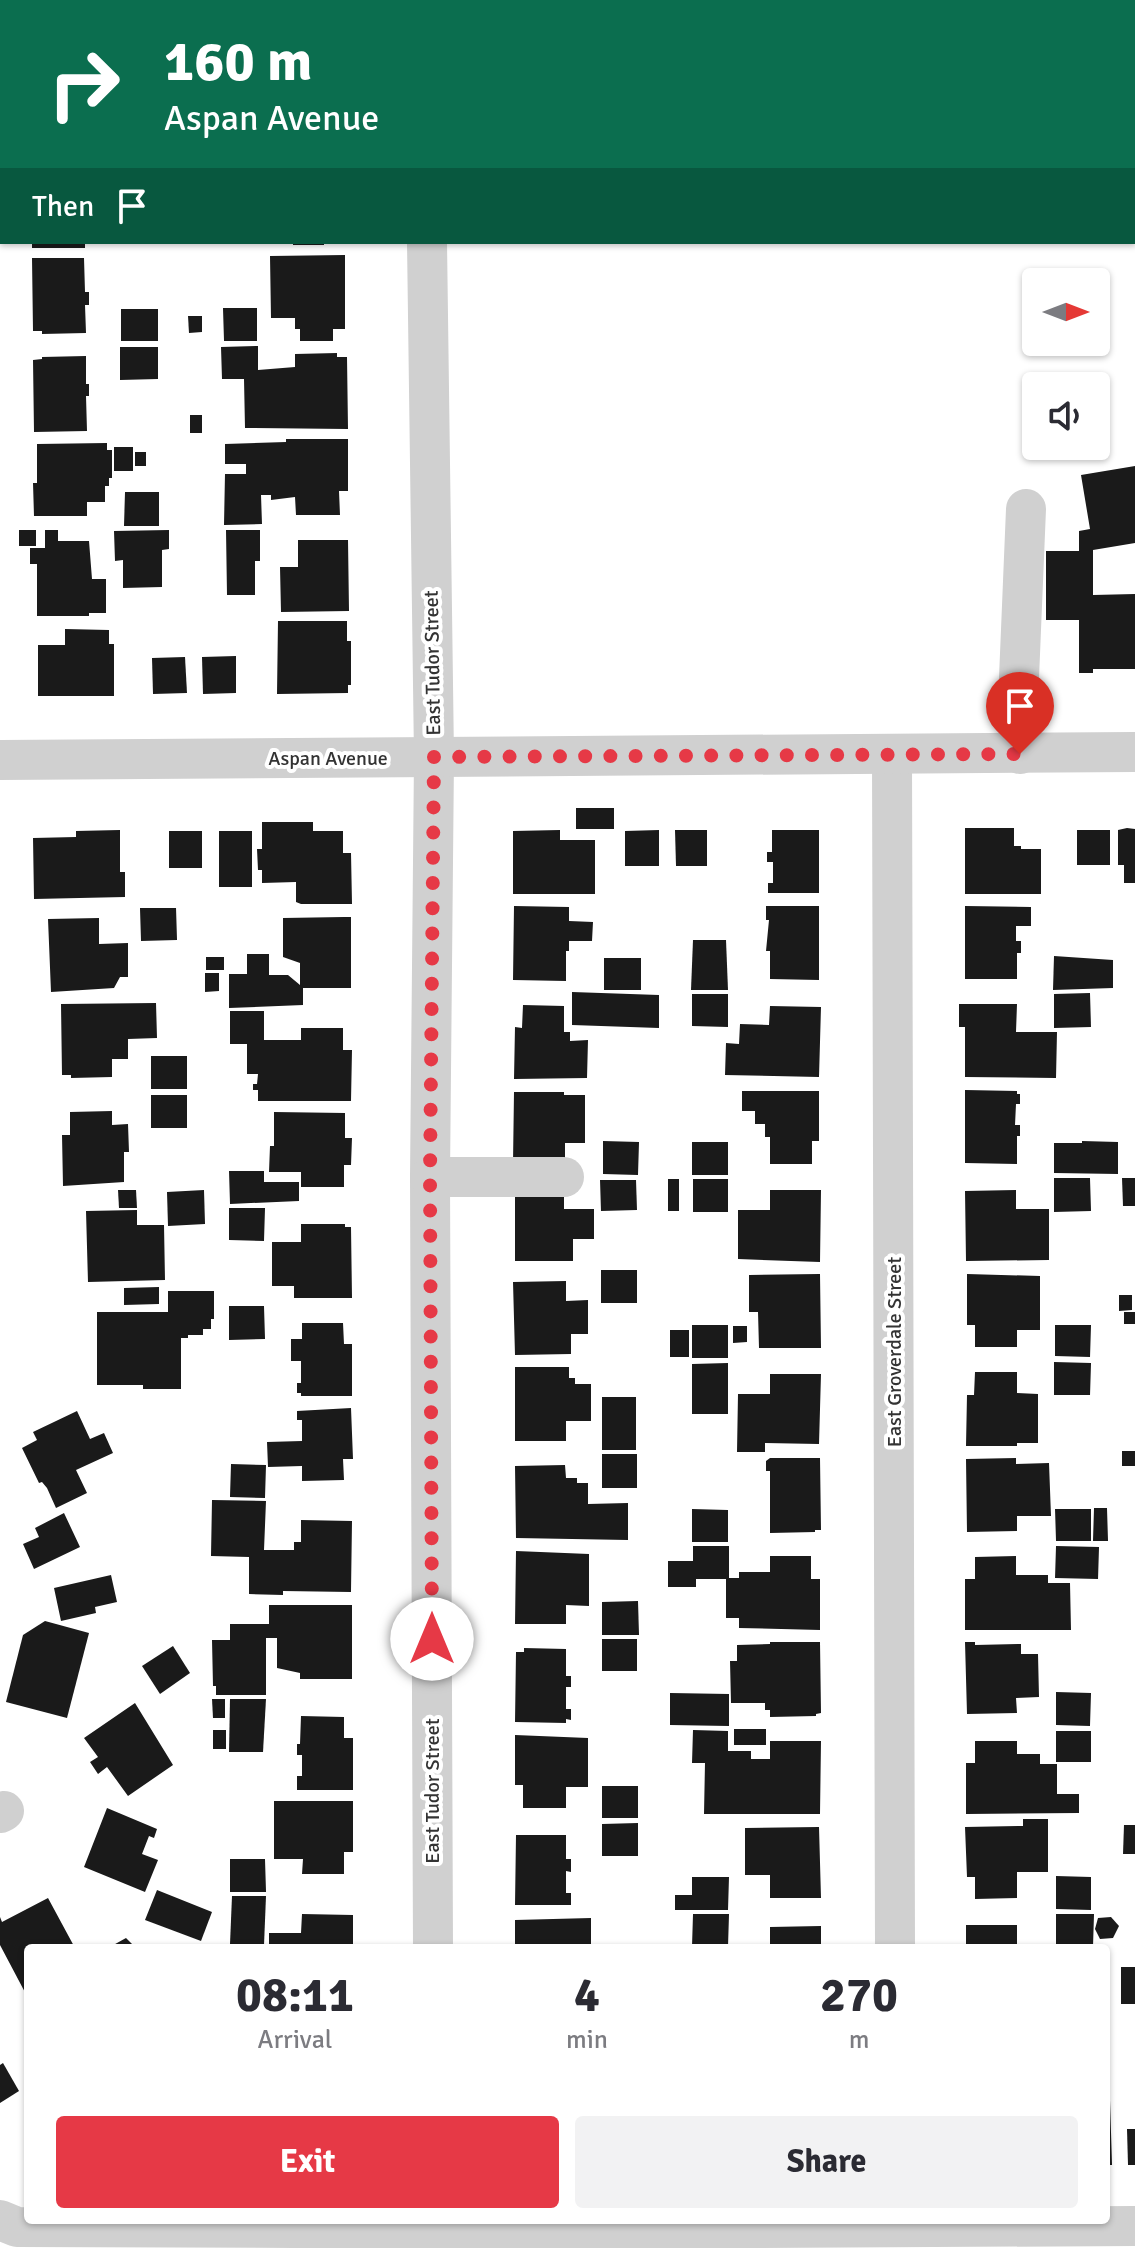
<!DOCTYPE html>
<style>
:root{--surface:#fff;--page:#f2f2f3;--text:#2b2b33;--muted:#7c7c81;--accent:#e63946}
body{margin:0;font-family:Signika,sans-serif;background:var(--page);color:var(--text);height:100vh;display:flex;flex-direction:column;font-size:30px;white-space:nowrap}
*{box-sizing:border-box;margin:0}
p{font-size:26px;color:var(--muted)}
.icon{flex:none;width:44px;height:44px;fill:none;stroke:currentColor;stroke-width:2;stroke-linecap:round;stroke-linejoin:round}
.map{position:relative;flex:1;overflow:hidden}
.side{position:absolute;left:24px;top:1944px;width:1086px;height:280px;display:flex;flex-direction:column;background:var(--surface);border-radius:8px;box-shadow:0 2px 6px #0004}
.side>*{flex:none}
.top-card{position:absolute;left:0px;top:0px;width:1136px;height:244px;box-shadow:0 2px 6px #0004;background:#0b6e4f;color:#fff;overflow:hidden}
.needle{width:52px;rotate:90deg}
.buttons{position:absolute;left:1022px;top:268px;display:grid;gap:16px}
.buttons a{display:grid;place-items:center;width:88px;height:88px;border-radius:8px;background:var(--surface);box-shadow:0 2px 6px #0004;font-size:40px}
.pin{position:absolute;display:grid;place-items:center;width:68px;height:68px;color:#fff;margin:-82px -34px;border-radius:50% 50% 50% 0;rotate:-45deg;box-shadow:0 0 8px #0007}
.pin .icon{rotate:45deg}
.me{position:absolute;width:88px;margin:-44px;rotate:0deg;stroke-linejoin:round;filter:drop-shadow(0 0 6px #0008)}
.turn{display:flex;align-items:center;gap:28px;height:168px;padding:0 32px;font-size:36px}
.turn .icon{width:104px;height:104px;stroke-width:2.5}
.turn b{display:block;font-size:56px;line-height:68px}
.then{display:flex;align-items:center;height:76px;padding:0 32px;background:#0003;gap:16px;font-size:30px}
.eta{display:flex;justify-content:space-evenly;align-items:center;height:136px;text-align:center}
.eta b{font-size:48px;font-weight:700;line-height:56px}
.cta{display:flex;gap:16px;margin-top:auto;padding:16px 32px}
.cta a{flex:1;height:92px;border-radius:8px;background:var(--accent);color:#fff;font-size:32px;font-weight:700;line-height:92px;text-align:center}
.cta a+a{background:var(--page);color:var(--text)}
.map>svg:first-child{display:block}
.building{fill:#1a1a1a}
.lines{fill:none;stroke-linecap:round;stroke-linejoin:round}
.minor{stroke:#d0d0d0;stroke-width:40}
.route{stroke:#e63946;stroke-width:14;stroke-dasharray:0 25.2}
.labels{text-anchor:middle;stroke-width:8;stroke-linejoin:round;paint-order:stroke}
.street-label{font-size:20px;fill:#333;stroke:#fff}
</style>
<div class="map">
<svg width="1135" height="2248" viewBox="0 0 1135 2248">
<rect width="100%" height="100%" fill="#fff"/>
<g class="building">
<rect x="32" y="242" width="53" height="6"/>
<rect x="293" y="242" width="31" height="3"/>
<path d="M345,255V329H333V341H300V329H295V318H271L270,256Z"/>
<path d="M32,258H84L85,292H89V305H85L86,333L42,334V331H33Z"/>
<path d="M223,308H257V341H224Z"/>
<rect x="121" y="309" width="37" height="32"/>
<path d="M188,316H202V332L189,333Z"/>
<path d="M258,346V370L295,367V354L337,353V357H347L348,429L245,428L244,379H222L221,347Z"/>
<path d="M120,347H158V379L120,380Z"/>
<path d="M86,356V384H89V396H86L87,431L34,432L33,360L42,359V357Z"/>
<rect x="190" y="415" width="12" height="18"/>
<path d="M286,439H348V491H339L340,515H296L295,497L271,500V495H261L262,524L224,525L225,474H246V464H225V444L286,442Z"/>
<path d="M107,443V450H112V478H109V486H105V502H87V516H34L33,483H37V444Z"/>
<rect x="114" y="447" width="19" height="24"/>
<rect x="135" y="452" width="11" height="14"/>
<path d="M1135,466V543L1093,550V595L1135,594V669H1093V673H1079V620H1046V551H1079V531L1090,529L1081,475Z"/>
<path d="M125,492H159V526H124Z"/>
<rect x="19" y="530" width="17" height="16"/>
<path d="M45,530H58V541H89L92,579H106V613H89V616H37V564H30V548H45Z"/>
<path d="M169,530V549L162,550V587L123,588V560L115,561L114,531Z"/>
<path d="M226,530H260V561H255V595H227Z"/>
<path d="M298,540H348L349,611L281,612L280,567H298Z"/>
<path d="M278,621H347V641H351V685H348V693L277,694Z"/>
<path d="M65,629L109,630V644H114V696H38V645H65Z"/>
<path d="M236,656V693L203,694L202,657Z"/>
<path d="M185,657L187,693L153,694L152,658Z"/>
<rect x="576" y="808" width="38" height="21"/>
<path d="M262,822H313V831H343V853H351L352,904H301L296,902V882L262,883V870H258L257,849H262Z"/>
<path d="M965,828H1014V846H1021V849H1041V894H965Z"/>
<path d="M1127,828L1135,829V883H1124V865H1118V830Z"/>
<path d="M120,830V872H125V897L34,899L33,838L76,837V831Z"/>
<path d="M560,830V840H595V894H513V831Z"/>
<path d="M659,830V866H625V831Z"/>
<path d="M675,830H707V866H676Z"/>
<path d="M772,830H819V893H768V883H773V862H767V852H772Z"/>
<rect x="1077" y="830" width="33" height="35"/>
<rect x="169" y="831" width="33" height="37"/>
<rect x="219" y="831" width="33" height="56"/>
<path d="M514,906L569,907V921L593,922L592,941H569V951H566V981L513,980Z"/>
<path d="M766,906H819V980L770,979V951H766L769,920H766Z"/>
<path d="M965,906L1031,907V926H1016V941H1021V953H1017V979H965Z"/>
<path d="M140,908H176L177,940L141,941Z"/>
<path d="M344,917H351V988H303V1005L229,1008V974H247V954H269V975H288L300,985V963L283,957V918Z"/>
<path d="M99,918V944L128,943V977H120L114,988L51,992L48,919Z"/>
<path d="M693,940H726L728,990H691Z"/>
<path d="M1054,956L1113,960V988L1053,990Z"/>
<rect x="206" y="957" width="18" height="13"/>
<rect x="604" y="958" width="37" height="32"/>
<path d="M205,973H219V991L205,992Z"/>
<path d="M572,992L659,995V1028L572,1025Z"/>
<path d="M1090,993L1091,1027L1054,1028V994Z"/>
<path d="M692,994H728V1027L692,1026Z"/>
<path d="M156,1003L157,1038L128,1039V1059H112V1077L71,1078V1075H62L61,1004Z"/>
<path d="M959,1004H1017L1016,1032H1057L1056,1078L965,1077V1027H959Z"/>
<path d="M523,1005L564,1006V1032H570V1041L588,1040L587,1078L514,1079L515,1027L522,1028Z"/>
<path d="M770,1006L821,1007L819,1077L725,1075L726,1043L739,1044L740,1024L769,1025Z"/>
<path d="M230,1011H264V1040H301V1028H343V1050H352L351,1101H258V1090H253V1084H257L258,1074H247V1044H230Z"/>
<rect x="151" y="1056" width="36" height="33"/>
<path d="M965,1090L1017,1091V1094H1020V1104H1016L1015,1125H1020V1136H1017V1164L965,1163Z"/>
<path d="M742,1091H819V1141H812V1164H770V1137H765V1124H755V1111H742Z"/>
<path d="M514,1092H564V1095H585V1143H565V1165L513,1163Z"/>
<rect x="151" y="1095" width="36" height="33"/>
<path d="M112,1111V1125L128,1124L129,1152H124V1182L63,1186L62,1135H70V1112Z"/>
<path d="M274,1112L345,1113V1138H352L351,1165H344V1187H301V1172H269L270,1146H274Z"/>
<path d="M603,1141L639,1142L638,1175L603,1174Z"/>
<path d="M1082,1141L1118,1142V1174L1054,1173V1143H1082Z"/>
<rect x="692" y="1142" width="36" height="33"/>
<path d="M229,1171H264V1182H299V1201L230,1204Z"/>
<path d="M1054,1178H1090L1091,1211L1054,1212Z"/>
<path d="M1122,1178H1135V1206H1123Z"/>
<rect x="668" y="1179" width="11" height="32"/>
<rect x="693" y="1179" width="35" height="33"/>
<path d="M600,1180H636L637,1210L601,1211Z"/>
<path d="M118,1190H136L137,1208H119Z"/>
<path d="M204,1190L205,1224L168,1226L167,1192Z"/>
<path d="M770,1190H821L820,1262L738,1259V1210H770Z"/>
<path d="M1016,1190V1209H1049V1260L966,1261L965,1191Z"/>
<path d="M515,1191H564V1209H594V1239H573V1261H515Z"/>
<path d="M229,1208H265L264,1241L229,1240Z"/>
<path d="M137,1210V1225H164L165,1280L88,1282L86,1211Z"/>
<path d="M301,1224H345V1227H351L352,1298H294V1286H272V1242H301Z"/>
<rect x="601" y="1270" width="36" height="33"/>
<path d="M820,1274L821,1348H759L758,1312H749V1275Z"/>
<path d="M967,1274L1040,1276V1330H1017V1347H975V1325H967Z"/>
<path d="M566,1281V1301L588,1300V1334H571V1354L515,1355L513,1282Z"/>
<path d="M159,1287V1304L124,1305V1288Z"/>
<path d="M168,1291H214V1319H211V1329H203V1335H188V1338H181V1389H143V1385H97V1312H168Z"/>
<path d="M1119,1295H1132V1310L1119,1311Z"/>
<path d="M229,1306H264L265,1339L229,1340Z"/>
<rect x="1124" y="1312" width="11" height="12"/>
<path d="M302,1323H343L344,1344H352V1396H301V1393H297V1383H301V1361H291V1339H302Z"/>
<rect x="692" y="1325" width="36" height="33"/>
<path d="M1055,1325H1091L1090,1357L1055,1356Z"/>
<path d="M733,1326H747V1342L733,1343Z"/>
<rect x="670" y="1330" width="19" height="27"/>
<path d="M1054,1362L1091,1363L1090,1395H1054Z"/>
<path d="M728,1363V1414H692V1364Z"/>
<path d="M515,1367H569V1378H575V1384H591V1421H566V1441H515Z"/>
<path d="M975,1372H1017V1393L1038,1394V1443H1017V1446H966L967,1395H974Z"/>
<path d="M770,1374H821L819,1444L765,1443V1452H737L738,1394H770Z"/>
<rect x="602" y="1397" width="34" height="53"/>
<path d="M351,1408L353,1459H343L344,1480L302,1481V1466L268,1467L267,1442L302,1441V1420H297V1411Z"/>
<path d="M77,1411L90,1439L104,1433L113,1453L76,1470L87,1493L56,1508L47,1488L42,1482L39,1483L22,1448L37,1440L33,1432Z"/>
<rect x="1122" y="1451" width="13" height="15"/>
<rect x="602" y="1454" width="35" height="34"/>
<path d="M770,1458H820L821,1530H815V1532L770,1533V1471H766V1461Z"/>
<path d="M1016,1458V1464L1049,1463L1051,1516H1017V1531L967,1532L966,1459Z"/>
<path d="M231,1464L266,1465L265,1498L230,1497Z"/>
<path d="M565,1465L566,1478H577V1483H588V1504L628,1503V1540L516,1538L515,1466Z"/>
<path d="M212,1500L266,1501L264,1550H294V1542H301V1520L352,1521L351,1592L283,1591V1595L249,1594V1557L211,1556Z"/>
<path d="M1094,1508H1107L1108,1541H1093Z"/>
<path d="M692,1509L728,1510V1542H692Z"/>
<path d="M1055,1509H1091V1541H1056Z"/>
<path d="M64,1513L80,1547L34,1569L23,1544L39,1537L35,1528Z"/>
<path d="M693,1546H729V1578H739V1572H770V1556H811V1579H820V1630L739,1628V1618H726V1579H696V1587H668V1561H693Z"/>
<path d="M1056,1546L1099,1547L1098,1579L1055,1578Z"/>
<path d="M516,1551L589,1554V1606L566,1605V1624H515Z"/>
<path d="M1016,1556V1575H1048V1583H1070L1071,1630H965V1579H975V1557Z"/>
<path d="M111,1575L117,1602L95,1607L96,1613L61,1621L54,1588Z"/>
<path d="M638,1601L639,1635H602V1602Z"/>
<path d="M269,1605H352V1679H300V1673L277,1668V1638H266V1695H216V1686H213L212,1640H230V1624H269Z"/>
<path d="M45,1621L89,1633L67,1718L6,1702L23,1635Z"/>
<rect x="602" y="1639" width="35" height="32"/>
<path d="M770,1642H820L821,1713L816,1714V1716L770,1717V1710H765V1703H731L730,1661H737V1645L770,1644Z"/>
<path d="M965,1642H975V1645L1021,1644V1654H1038L1039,1697L1016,1698L1017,1713L967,1714Z"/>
<path d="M173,1646L190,1673L160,1694L142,1666Z"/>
<path d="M524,1648L566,1649V1676H571V1687H566V1709H571V1720L566,1719V1723L515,1722L516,1652H524Z"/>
<path d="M1056,1692L1091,1693L1090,1726L1056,1725Z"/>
<path d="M670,1693L729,1694V1726L670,1725Z"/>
<path d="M212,1699H225V1718H213Z"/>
<path d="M230,1699H266L263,1752H229Z"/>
<path d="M135,1703L173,1765L128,1796L107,1767L98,1774L90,1762L98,1757L84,1738Z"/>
<path d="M301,1716L344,1717V1738H353V1790H297V1776H302V1755H297V1744H300Z"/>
<rect x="734" y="1729" width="32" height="16"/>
<rect x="213" y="1730" width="13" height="19"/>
<path d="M693,1730L728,1731V1751H751V1759H770V1741H821L820,1814H704L705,1763H692Z"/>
<rect x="1056" y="1731" width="35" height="31"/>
<path d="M515,1735L588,1738V1787H566V1808H523V1785H515Z"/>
<path d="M975,1741H1017V1754H1040V1764H1057V1794H1079V1813L966,1814V1763H975Z"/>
<rect x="602" y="1786" width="36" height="32"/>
<path d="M274,1801H353V1852H344V1874H302L303,1859H274Z"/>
<path d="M107,1808L157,1829L154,1838L149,1836L142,1854L158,1860L145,1892L84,1867Z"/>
<path d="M1023,1819H1048V1872H1017V1898L975,1899V1877H967L965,1827L1023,1826Z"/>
<path d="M638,1823V1856H602V1824Z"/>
<path d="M1124,1825H1135V1854H1123Z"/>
<path d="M819,1827L821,1898H770V1875H745V1828Z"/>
<path d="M516,1835H566V1859H571V1872L566,1871V1893H571V1905H515Z"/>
<path d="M230,1859H265L266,1892H230Z"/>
<path d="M1056,1876L1091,1877V1910L1056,1909Z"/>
<path d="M692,1877H729L728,1910H675V1895H692Z"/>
<path d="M157,1890L212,1912L201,1941L145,1920Z"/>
<path d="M232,1896H266L264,1945L230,1944Z"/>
<path d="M48,1898L75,1948H28V1998L0,1945V1917L2,1922Z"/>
<path d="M302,1914L353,1915V1948H269V1933H301Z"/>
<path d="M693,1914H729L728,1947H692Z"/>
<path d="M1056,1914H1094L1093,1947L1056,1946Z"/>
<path d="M1111,1917L1119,1926L1113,1938L1100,1939L1095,1929L1098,1918Z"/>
<path d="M591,1918V1948H515V1920Z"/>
<path d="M966,1925H1017V1945H1037V1948H966Z"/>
<path d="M821,1926V1948H770V1927Z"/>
<path d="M126,1938L136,1948H108Z"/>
<rect x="1121" y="1967" width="14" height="37"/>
<path d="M3,2063L19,2091L0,2103V2065Z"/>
<path d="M1106,2100H1110L1112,2165H1106Z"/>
<path d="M1127,2129H1135V2165H1128Z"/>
</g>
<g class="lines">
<g class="minor">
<path d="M424,0V2"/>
<path d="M427,242L434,757L430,1177L433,1948"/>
<path d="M1020,754L1018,702L1026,509"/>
<path d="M892,756L895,1948"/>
<path d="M0,760L1135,752"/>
<path d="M430,1177H564"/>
<path d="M0,1813L4,1811"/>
<path d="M0,2220L17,2227L572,2229L1135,2226"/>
</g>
</g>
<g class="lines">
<path class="route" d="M432,1639L430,1177L434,757L1020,754"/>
</g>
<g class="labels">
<g class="street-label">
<text transform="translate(432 663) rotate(-91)" y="7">East Tudor Street</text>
<text x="328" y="765">Aspan Avenue</text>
<text transform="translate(894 1352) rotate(-90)" y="7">East Groverdale Street</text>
<text transform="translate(432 1791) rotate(-90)" y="7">East Tudor Street</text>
</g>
</g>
</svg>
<div class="buttons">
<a><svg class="needle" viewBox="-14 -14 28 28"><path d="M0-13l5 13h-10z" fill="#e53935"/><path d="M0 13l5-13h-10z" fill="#7c7c81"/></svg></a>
<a><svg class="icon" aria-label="sound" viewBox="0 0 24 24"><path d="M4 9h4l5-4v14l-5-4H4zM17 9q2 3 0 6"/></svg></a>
</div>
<div class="pin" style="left:1020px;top:754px;background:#d93025"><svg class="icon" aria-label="arrive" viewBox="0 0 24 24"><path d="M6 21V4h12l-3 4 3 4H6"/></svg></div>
<svg class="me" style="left:432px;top:1639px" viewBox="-20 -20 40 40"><circle r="19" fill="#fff"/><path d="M0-13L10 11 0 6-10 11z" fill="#e63946"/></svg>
<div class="top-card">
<div class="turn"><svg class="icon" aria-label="right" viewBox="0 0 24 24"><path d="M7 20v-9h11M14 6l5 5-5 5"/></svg><div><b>160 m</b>Aspan Avenue</div></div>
<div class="then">Then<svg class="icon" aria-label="arrive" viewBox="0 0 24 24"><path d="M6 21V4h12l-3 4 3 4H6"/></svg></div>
</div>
<section class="side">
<div class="eta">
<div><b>08:11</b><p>Arrival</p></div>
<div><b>4</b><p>min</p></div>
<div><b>270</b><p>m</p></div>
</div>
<div class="cta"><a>Exit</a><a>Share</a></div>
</section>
</div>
